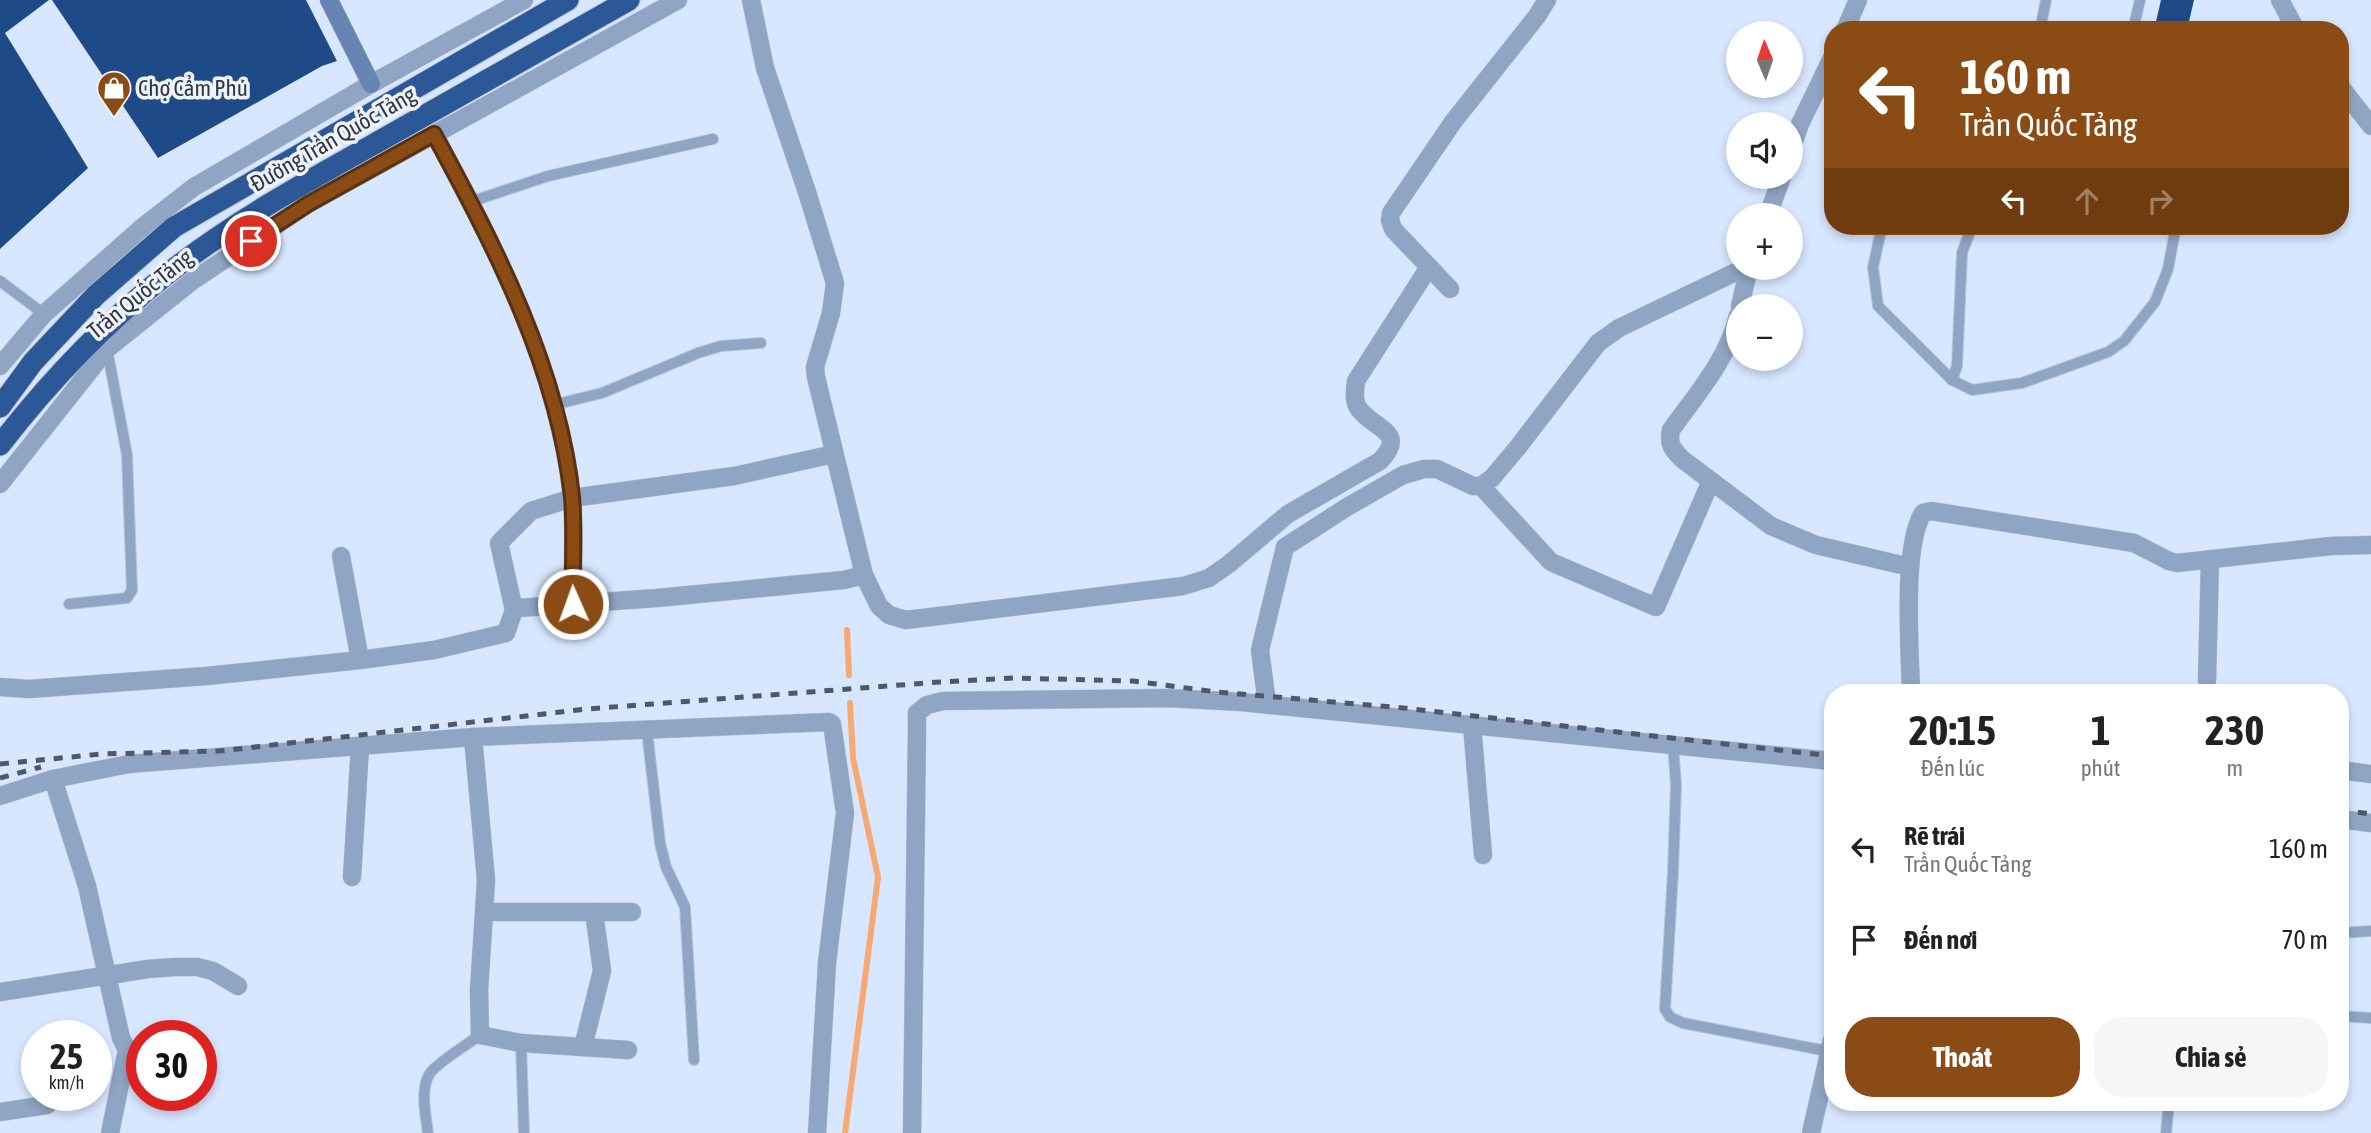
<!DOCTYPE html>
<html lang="vi">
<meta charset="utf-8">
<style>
:root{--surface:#fff;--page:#f6f6f6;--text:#222;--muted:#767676;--accent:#8b4b15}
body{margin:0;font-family:"Asap Condensed",sans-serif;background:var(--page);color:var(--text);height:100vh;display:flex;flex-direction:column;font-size:26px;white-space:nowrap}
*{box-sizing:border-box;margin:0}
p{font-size:23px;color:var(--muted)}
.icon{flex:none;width:38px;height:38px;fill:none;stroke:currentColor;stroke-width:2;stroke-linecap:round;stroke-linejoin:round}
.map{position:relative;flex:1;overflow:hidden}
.details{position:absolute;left:1824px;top:684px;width:525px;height:427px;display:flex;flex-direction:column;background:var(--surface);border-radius:28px;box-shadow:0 4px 10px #0003}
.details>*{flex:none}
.guide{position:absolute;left:1824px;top:21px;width:525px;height:214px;border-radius:28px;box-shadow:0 4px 10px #0003;background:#8b4b15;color:#fff;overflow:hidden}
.needle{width:46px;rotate:358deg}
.fabs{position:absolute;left:1726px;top:21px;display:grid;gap:14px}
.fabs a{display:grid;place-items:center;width:77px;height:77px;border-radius:50%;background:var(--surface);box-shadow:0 4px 10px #0003;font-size:35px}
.speed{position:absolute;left:21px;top:1020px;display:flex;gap:14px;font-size:35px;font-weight:700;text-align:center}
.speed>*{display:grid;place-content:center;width:91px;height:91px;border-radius:50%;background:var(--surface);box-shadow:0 4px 10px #0003;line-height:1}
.speed small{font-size:18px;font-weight:400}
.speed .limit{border:10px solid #d22;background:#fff;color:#111}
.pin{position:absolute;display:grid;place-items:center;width:60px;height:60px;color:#fff;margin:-30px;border:4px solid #fff;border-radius:50%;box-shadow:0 2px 7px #0007}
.me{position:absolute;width:77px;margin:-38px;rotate:358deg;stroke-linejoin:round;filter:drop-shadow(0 0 5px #0008)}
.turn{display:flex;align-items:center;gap:24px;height:147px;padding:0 21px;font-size:32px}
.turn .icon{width:91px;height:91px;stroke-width:2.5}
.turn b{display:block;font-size:49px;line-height:60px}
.lanes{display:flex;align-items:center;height:66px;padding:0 21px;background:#0003;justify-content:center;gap:35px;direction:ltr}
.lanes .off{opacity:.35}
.eta{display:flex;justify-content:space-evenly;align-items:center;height:119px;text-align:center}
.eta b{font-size:42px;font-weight:700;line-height:49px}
.button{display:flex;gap:14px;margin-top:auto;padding:14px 21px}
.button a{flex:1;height:80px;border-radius:28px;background:var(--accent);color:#fff;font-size:28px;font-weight:700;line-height:80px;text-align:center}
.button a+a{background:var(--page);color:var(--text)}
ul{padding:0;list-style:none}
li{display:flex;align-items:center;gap:21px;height:91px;padding:0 21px}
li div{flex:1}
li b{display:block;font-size:26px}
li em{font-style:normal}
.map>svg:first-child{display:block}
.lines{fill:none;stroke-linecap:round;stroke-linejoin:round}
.stream{stroke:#f6a973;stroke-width:6}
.building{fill:#1f4a88}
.lane-casing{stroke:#b5c4d9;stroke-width:12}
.street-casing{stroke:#b5c4d9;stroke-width:19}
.secondary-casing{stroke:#b5c4d9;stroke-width:19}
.highway-casing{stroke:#b5c4d9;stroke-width:23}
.lane{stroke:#90a5c4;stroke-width:10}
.street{stroke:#90a5c4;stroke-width:18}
.secondary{stroke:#6685b2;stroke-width:18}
.highway{stroke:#2d5897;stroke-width:21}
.rail{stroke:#4f5866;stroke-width:5;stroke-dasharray:9 9;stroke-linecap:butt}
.route-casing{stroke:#5a310e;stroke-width:18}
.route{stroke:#8b4b15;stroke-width:12}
.labels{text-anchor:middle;stroke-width:7;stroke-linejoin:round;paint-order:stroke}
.poi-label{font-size:23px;fill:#2f3742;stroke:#eff3f9;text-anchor:start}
.street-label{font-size:23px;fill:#2f3742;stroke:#eff3f9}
</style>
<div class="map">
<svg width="2371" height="1133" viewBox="0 0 2371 1133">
<rect width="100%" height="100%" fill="#d7e7ff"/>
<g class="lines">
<g class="stream">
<path d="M847,630L849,675"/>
<path d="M845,1133L878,877L853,758L850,703"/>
</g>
</g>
<g class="building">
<path d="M0,0H49L5,33L88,168L0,249Z"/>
<path d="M52,0H306L337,61L322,66L158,158Z"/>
<path d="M2161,0H2194L2187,30H2154Z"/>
</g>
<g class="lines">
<g class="lane-casing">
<g id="lane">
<path d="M2040,30L2046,0"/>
<path d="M2133,30L2140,0"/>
<path d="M470,202L548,176L713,139"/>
<path d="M1882,226L1873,267L1878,306L1952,380L1972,390L2022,383L2108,352L2124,341L2155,302L2168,269L2176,226"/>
<path d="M0,281L44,314"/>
<path d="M1952,380L1957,366L1962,253L1972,226"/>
<path d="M553,405L602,393L698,353L721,346L761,343"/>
<path d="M69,604L127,598L132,590L127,455L107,349"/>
<path d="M647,731L660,843L666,867L685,907L694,1060"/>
<path d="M1673,745L1676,785L1673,872L1665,1009L1670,1017L1683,1023L1832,1052"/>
<path d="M2340,933L2371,931"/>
<path d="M2340,1016L2371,1018"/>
<path d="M521,1043L524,1133"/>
<path d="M428,1133C426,1116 419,1087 431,1072C440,1061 468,1044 480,1035"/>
<path d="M2166,1133L2169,1102"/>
</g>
</g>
<g class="street-casing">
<g id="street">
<path d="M751,0L765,68L807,192L835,283L831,313L815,367L816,377L864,575L879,606L889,615L906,620L1183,586L1209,578L1229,564L1288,514L1380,461C1408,432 1375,430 1359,409C1353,401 1355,391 1356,381L1429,267"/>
<path d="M2280,0L2296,30"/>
<path d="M1845,30L1858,0"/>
<path d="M2340,86L2371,126"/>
<path d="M434,134C495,247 558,367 572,497C575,532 572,568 573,604"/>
<path d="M1790,152L1800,124L1832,58"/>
<path d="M1768,215L1782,177"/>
<path d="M1450,289L1393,229L1390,220L1391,213L1453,122L1537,16L1547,0"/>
<path d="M1740,306L1749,268"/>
<path d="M1738,316C1728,359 1696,395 1671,430C1668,444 1672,449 1682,459L1771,526L1816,545L1910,567"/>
<path d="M0,366L44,314L145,225L194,187L371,84L524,0"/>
<path d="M0,484L107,349L192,281L308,204L678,0"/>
<path d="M1481,486L1551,562L1656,607L1711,481"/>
<path d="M341,556L360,660"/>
<path d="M514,610L499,543L531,511L572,498L734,476L834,454"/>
<path d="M2207,680L2210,559"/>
<path d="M0,687L29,689L207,676L360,660L434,650L506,633L514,610L518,608L657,598L844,580L864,575"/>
<path d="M1911,693C1910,651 1902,546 1923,513L1931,511L2134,543L2169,561L2177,563L2331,546L2371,545"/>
<path d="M1265,704L1266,696L1260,650L1285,547L1347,507L1403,475L1424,469H1437L1473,486H1481L1492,478L1518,447L1598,343L1619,328L1744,268"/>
<path d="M1472,725L1483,855"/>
<path d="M473,737L486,880L479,990L480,1035L521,1043L628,1050"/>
<path d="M2340,770L2371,774"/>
<path d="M53,779L87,886L121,1038L127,1050L110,1133"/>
<path d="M0,796L53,779L129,764L473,737L829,722L832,724L845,813L827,963L817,1133"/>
<path d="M2340,819L2371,823"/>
<path d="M352,877L360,746"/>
<path d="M486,912H632"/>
<path d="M0,992L148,969L175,967H197L213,971L238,986"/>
<path d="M583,1047L602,971L594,912"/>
<path d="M0,1112L47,1105"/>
<path d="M912,1133L917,728V713L927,705L943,701L1167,698L1241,702L1832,761"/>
<path d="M1811,1133L1832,1040"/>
</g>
</g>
<g class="secondary-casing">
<path id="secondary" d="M329,0L371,84"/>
</g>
<g class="highway-casing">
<g id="highway">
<path d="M0,407L33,362L96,295L174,227L568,0"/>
<path d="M0,445C48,383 104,324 166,275C230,224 304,183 376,143C460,95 545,48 629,0"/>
</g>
</g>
<use href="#lane" class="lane"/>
<use href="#street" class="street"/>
<use href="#secondary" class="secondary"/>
<use href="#highway" class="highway"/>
<g class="rail">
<path d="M0,764L101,754L220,751L587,709L940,682L1014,678L1133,681L1217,692L1404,708L1832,756"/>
<path d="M0,778L41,767"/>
<path d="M2340,810L2371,814"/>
</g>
</g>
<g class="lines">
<g class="route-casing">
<path id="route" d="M251,241L308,204L434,134C495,247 558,367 572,497C575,532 572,568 573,604"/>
</g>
<use href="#route" class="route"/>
</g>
<defs>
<g id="shop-pin" transform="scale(1.75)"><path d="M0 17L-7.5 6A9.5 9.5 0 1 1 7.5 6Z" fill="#8b4b15" stroke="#eff3f9"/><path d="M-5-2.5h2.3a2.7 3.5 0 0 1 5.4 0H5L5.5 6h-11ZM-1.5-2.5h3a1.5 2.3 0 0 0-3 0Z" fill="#fff"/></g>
</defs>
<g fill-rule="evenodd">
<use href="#shop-pin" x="114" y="88"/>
</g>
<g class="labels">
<g class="poi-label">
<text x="138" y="96">Chợ Cẩm Phú</text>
</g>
<g class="street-label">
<text transform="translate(333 139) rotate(-30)" y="8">Đường Trần Quốc Tảng</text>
<text transform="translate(140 294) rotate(-39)" y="8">Trần Quốc Tảng</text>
</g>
</g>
</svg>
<div class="fabs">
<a><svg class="needle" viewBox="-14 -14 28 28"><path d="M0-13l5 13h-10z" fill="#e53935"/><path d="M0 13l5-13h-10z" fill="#767676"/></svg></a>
<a><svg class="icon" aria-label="sound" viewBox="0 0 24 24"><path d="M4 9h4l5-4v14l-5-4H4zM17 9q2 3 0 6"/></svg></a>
<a>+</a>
<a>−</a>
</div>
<div class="speed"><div>25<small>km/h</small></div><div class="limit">30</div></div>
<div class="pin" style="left:251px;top:241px;background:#d93025"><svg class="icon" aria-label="arrive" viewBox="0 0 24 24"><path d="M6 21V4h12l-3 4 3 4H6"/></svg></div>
<svg class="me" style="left:573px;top:604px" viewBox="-20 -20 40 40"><circle r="17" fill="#8b4b15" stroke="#fff" stroke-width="3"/><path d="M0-11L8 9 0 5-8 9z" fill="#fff"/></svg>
<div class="guide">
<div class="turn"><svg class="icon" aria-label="left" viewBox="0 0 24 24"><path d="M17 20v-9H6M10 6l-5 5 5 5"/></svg><div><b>160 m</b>Trần Quốc Tảng</div></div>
<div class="lanes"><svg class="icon" aria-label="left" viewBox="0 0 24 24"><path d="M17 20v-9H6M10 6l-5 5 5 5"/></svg><svg class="icon off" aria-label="ahead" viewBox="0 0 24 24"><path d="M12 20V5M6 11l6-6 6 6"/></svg><svg class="icon off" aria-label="right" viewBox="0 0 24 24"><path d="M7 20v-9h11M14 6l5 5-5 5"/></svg></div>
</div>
<section class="details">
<div class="eta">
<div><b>20:15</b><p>Đến lúc</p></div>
<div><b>1</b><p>phút</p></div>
<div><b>230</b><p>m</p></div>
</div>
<ul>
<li><svg class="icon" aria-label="left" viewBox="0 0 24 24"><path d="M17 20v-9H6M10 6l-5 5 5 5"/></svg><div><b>Rẽ trái</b><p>Trần Quốc Tảng</p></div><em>160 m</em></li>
<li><svg class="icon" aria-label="arrive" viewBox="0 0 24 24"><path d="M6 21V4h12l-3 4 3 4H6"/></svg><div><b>Đến nơi</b></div><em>70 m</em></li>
</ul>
<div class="button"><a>Thoát</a><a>Chia sẻ</a></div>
</section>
</div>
